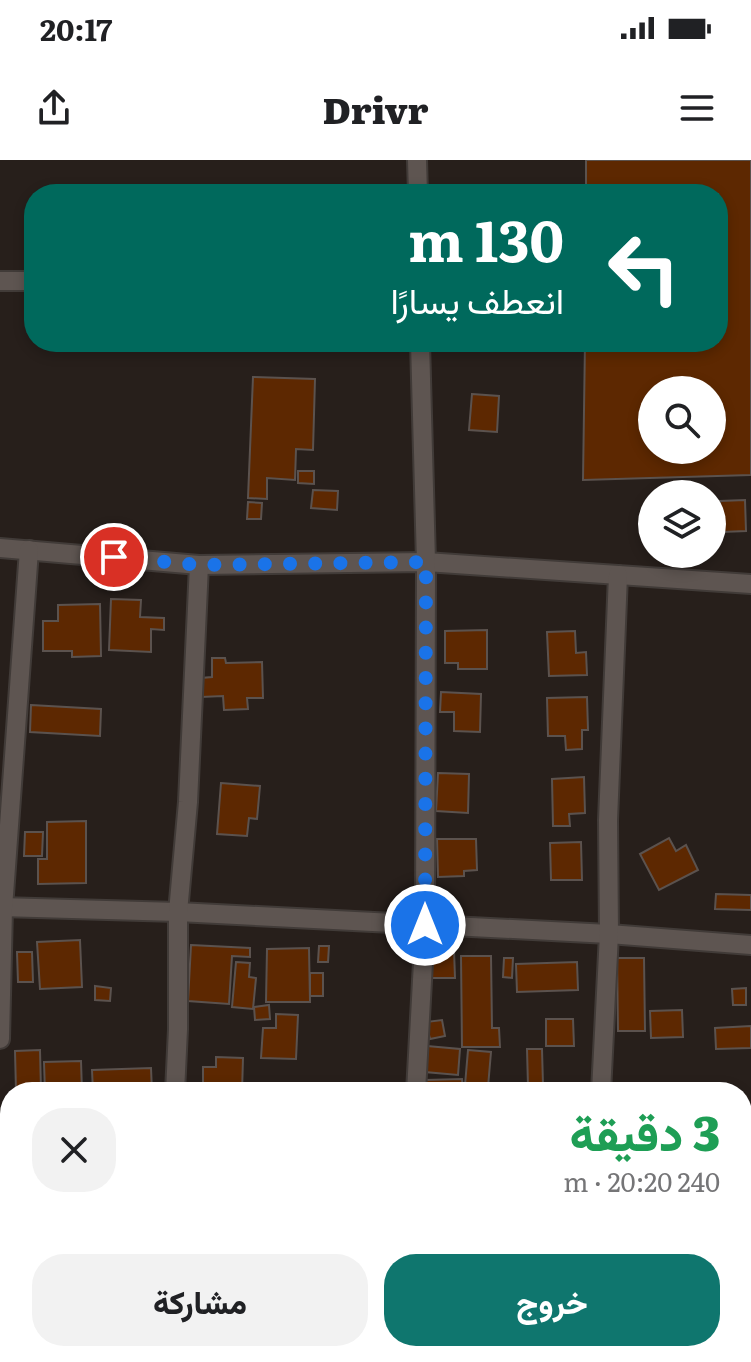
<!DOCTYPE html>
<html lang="ar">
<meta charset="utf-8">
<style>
:root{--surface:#fff;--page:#f2f2f2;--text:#202124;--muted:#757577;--accent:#0f766e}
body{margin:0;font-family:Literata,Vazirmatn,serif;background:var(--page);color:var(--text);direction:rtl;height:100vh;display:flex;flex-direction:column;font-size:30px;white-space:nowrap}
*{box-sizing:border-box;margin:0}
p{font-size:26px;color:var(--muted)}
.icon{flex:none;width:44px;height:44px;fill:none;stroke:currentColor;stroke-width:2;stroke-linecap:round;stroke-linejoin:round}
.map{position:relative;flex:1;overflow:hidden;direction:ltr}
.details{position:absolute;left:0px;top:922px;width:752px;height:280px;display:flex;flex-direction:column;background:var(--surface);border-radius:32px 32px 0 0;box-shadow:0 4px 12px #0003;direction:rtl}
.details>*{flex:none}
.top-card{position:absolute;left:24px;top:24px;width:704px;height:168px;border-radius:32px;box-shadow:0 4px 12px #0003;direction:rtl;background:#00695c;color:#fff;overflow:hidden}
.buttons{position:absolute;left:638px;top:216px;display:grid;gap:16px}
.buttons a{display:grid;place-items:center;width:88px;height:88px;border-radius:50%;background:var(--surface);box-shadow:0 4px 12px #0003;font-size:40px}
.pin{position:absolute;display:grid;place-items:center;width:68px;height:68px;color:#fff;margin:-34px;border:4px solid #fff;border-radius:50%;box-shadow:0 2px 8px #0007}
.me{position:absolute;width:88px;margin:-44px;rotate:0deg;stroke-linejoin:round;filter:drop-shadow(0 0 6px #0008)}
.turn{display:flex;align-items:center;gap:28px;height:168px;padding:0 32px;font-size:36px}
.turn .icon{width:104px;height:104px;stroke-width:2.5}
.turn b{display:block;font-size:56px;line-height:68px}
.round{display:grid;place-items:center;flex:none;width:84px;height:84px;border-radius:32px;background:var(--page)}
.summary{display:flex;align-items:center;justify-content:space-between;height:136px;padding:0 32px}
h1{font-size:48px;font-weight:800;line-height:60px;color:#1e9e55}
.action{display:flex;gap:16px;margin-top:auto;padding:16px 32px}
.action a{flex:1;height:92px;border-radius:32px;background:var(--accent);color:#fff;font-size:32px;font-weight:800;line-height:92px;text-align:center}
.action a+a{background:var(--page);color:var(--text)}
.status{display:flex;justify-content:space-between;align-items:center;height:56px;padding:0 40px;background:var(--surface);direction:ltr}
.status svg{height:22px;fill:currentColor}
header{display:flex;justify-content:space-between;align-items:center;height:104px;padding:0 32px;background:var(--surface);font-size:36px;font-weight:800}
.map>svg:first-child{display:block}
.building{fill:#5d2801;stroke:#5b524e;stroke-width:2;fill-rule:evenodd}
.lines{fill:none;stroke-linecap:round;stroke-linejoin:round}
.street-casing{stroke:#413b38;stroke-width:22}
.street{stroke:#5e5551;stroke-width:18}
.route{stroke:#1a73e8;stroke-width:14;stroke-dasharray:0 25.2}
</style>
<div class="status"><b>20:17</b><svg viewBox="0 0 49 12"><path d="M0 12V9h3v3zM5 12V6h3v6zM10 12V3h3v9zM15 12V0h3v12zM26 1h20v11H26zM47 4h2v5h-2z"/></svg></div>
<header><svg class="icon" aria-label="menu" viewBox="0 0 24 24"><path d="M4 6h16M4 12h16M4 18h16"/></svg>Drivr<svg class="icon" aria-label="share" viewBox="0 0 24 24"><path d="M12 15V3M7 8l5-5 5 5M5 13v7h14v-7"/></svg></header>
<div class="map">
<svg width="751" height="1202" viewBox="0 0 751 1202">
<rect width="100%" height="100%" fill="#271f1b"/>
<g class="building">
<path d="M586,0H751V315L583,320L585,182H718V34H586ZM652,230H712V290H652Z"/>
<path d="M253,217L315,219L313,290L296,289L295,320L267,318V339L248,338Z"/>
<path d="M472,234L499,236L497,272L469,270Z"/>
<path d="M298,311H314V324L298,323Z"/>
<path d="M313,330L338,331L337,350L311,348Z"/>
<path d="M745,340L746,371L722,372L720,341Z"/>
<path d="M248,342L262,343L261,359H247Z"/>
<path d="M111,439L141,440L140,457L164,458V470L151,469V492L109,490Z"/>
<path d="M100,444L101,496L72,497V491H43V461H58V445Z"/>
<path d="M487,470V509H458V503H445V471Z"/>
<path d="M575,471L576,493L586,492L587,515L549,516L547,472Z"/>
<path d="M212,498H225L226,503L262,502L263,538H247L248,549L224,550L223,536L201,537V518L212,517Z"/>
<path d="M441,532L481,534L480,572L454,571V552H440Z"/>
<path d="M587,537L588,570H582V589L566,590L565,576H548L547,538Z"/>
<path d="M31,545L101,549L100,576L30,572Z"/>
<path d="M438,613L469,614L468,653L436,651Z"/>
<path d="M584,617L585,653L569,654L570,666H553L552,619Z"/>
<path d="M221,623L260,626L257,659L249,658L247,676L217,674Z"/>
<path d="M86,661V723L38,724V699H47V662Z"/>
<path d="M25,672H43L42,696H24Z"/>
<path d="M669,678L676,691L686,685L698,710L659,730L640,694Z"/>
<path d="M437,679H476L477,710L464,711V716L438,717Z"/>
<path d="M581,682L582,720H551L550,683Z"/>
<path d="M716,734L751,735V750L715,749Z"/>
<path d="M80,780L82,827L40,829L37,782Z"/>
<path d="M191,785L250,788V797L232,796L229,844L188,841Z"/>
<path d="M319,786H329L328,802H318Z"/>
<path d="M309,788L310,842H266L267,789Z"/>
<path d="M454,790L455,818H431L430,791Z"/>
<path d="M17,792H32L33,822H18Z"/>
<path d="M461,796H491L492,868H499L500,887H462Z"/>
<path d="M504,798H513L512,818L503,817Z"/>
<path d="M617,798H644L645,871H618Z"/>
<path d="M236,802L250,803L249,817L256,818L253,849L232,847Z"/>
<path d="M577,802L578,830L517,832L516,804Z"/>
<rect x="310" y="813" width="13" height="23"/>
<path d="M95,826L111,828L110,841L95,840Z"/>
<path d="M746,828V845H733L732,829Z"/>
<path d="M269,845L270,859L255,860L254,847Z"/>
<path d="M682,850L683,877L651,878L650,851Z"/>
<path d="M276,854L298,855L296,899L261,898L263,868H276Z"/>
<path d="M546,859H573L574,886H546Z"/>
<path d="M442,860L445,876L430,879L426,862Z"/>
<path d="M751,866V888L716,889L715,868Z"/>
<path d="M427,886L460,889L458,915L425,912Z"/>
<path d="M527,889H542L543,925L528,926Z"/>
<path d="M40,890L41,931H16L15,891Z"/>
<path d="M468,890L491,892L488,927L465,925Z"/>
<path d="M216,897L243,898L242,932H191V925H203V907H216Z"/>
<path d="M81,901L82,932H45L44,902Z"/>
<path d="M151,908L152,932H93L92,910Z"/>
<path d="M462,919L463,932H426V920Z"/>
<path d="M742,994L751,995V1015H742Z"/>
<path d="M742,1051H751V1069L742,1070Z"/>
<path d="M78,1192H111V1202H79Z"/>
<path d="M638,1192H673V1202H620V1200H638Z"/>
</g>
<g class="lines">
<g class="street-casing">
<g id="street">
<path d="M417,0L418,34"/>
<path d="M0,121H34"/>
<path d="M0,388L199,405L426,402L751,424"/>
<path d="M0,747L178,752L609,774L751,785"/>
<path d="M0,879L3,748L29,390"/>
<path d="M175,932L178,869V752L188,642L199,405"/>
<path d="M416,932L425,765L426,402L420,182"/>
<path d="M601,932L609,774L608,660L618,415"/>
<path d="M0,1085H10"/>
<path d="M742,1113L751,1114"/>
<path d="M164,1202L165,1192"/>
<path d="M407,1202L408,1192"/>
<path d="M589,1202L590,1192"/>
</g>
</g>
<use href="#street" class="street"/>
</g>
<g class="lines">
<path class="route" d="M114,397L199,405L426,402L425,765"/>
</g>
</svg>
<div class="buttons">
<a><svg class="icon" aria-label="search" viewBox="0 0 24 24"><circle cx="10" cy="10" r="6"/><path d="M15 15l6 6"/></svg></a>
<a><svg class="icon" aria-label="layers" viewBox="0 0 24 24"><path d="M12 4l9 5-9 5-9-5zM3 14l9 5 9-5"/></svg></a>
</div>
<div class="pin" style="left:114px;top:397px;background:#d93025"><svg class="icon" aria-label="arrive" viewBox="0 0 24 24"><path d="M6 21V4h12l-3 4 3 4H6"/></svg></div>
<svg class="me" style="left:425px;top:765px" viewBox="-20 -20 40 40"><circle r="17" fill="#1a73e8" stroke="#fff" stroke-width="3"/><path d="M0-11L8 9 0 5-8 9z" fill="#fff"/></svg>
<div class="top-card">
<div class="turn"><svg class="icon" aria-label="left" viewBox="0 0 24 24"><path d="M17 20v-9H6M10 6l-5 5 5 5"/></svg><div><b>130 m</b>انعطف يسارًا</div></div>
</div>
<section class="details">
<div class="summary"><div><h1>3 دقيقة</h1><p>240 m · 20:20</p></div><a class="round"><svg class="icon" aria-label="close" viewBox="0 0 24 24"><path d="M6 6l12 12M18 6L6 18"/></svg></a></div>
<div class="action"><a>خروج</a><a>مشاركة</a></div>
</section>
</div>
